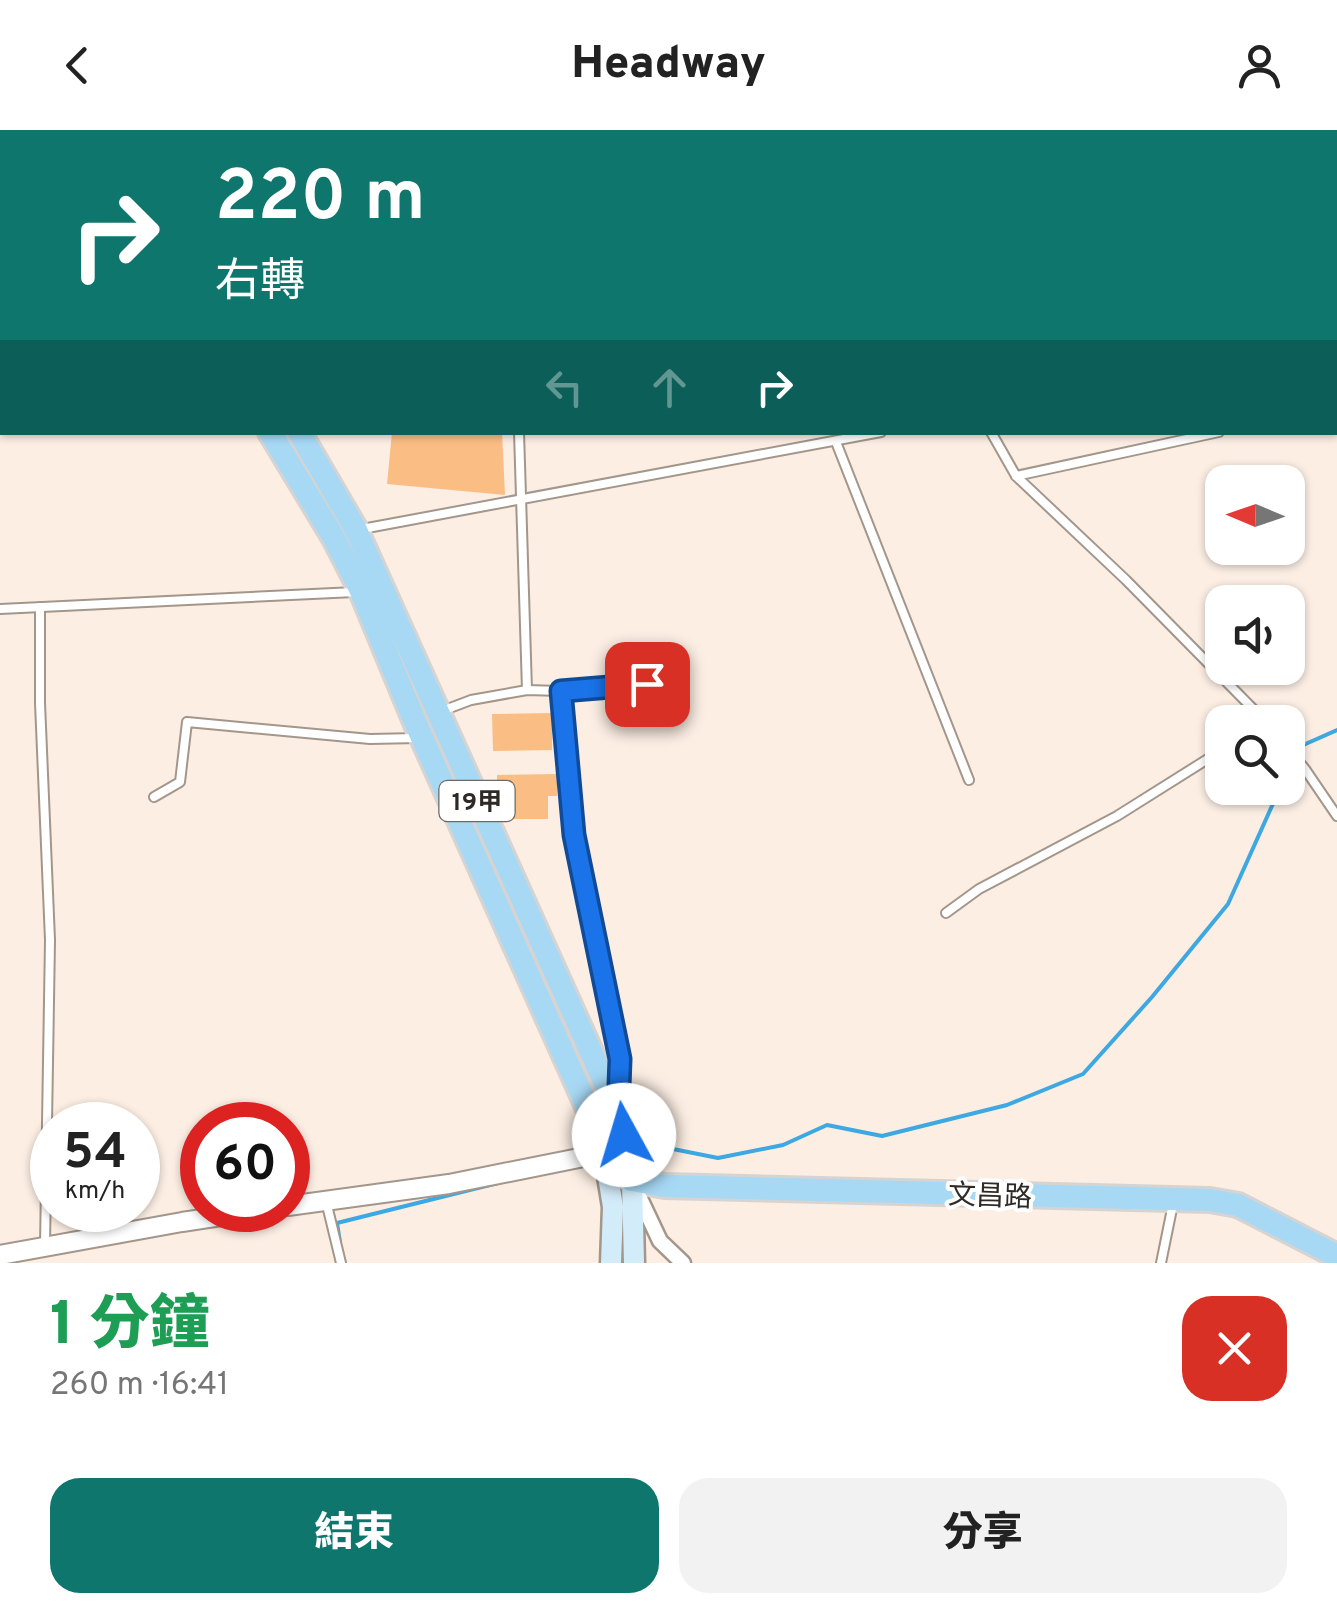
<!DOCTYPE html>
<html lang="zh-TW">
<meta charset="utf-8">
<style>
:root{--surface:#fff;--page:#f2f2f2;--text:#222;--muted:#767676;--accent:#0f766e}
body{margin:0;font-family:Overpass,"Noto Sans TC",sans-serif;background:var(--page);color:var(--text);height:100vh;display:flex;flex-direction:column;font-size:38px;white-space:nowrap}
*{box-sizing:border-box;margin:0}
p{font-size:32px;color:var(--muted)}
.icon{flex:none;width:55px;height:55px;fill:none;stroke:currentColor;stroke-width:2;stroke-linecap:round;stroke-linejoin:round}
.map{position:relative;height:1133px;overflow:hidden}
.panel{display:flex;flex-direction:column;background:var(--surface);flex:1}
.panel>*{flex:none}
.guide{position:absolute;left:0px;top:0px;width:1338px;height:305px;box-shadow:0 2px 8px #0004;background:#0f766e;color:#fff;overflow:hidden}
.needle{width:65px;rotate:272deg}
.tools{position:absolute;left:1205px;top:335px;display:grid;gap:20px}
.tools a{display:grid;place-items:center;width:100px;height:100px;border-radius:20px;background:var(--surface);box-shadow:0 2px 8px #0004;font-size:50px}
.speed{position:absolute;left:30px;top:972px;display:flex;gap:20px;font-size:50px;font-weight:700;text-align:center}
.speed>*{display:grid;place-content:center;width:130px;height:130px;border-radius:50%;background:var(--surface);box-shadow:0 2px 8px #0004;line-height:1}
.speed small{font-size:25px;font-weight:400}
.speed .limit{border:15px solid #d22;background:#fff;color:#111}
.pin{position:absolute;display:grid;place-items:center;width:85px;height:85px;color:#fff;margin:-42px;border-radius:20px;box-shadow:0 5px 15px #0006}
.me{position:absolute;width:110px;margin:-55px;rotate:354deg;stroke-linejoin:round;filter:drop-shadow(0 0 8px #0008)}
.turn{display:flex;align-items:center;gap:35px;height:210px;padding:0 50px;font-size:45px}
.turn .icon{width:130px;height:130px;stroke-width:2.5}
.turn b{display:block;font-size:70px;line-height:85px}
.lanes{display:flex;align-items:center;height:95px;padding:0 50px;background:#0003;justify-content:center;gap:50px;direction:ltr}
.lanes .off{opacity:.35}
.round{display:grid;place-items:center;flex:none;width:105px;height:105px;border-radius:30px;background:var(--page)}
.headline{display:flex;align-items:center;justify-content:space-between;height:170px;padding:0 50px}
h1{font-size:60px;font-weight:800;line-height:75px;color:#1e9e55}
.primary-button{display:flex;gap:20px;margin-top:auto;padding:20px 50px}
.primary-button a{flex:1;height:115px;border-radius:30px;background:var(--accent);color:#fff;font-size:40px;font-weight:800;line-height:115px;text-align:center}
.primary-button a+a{background:var(--page);color:var(--text)}
header{display:flex;justify-content:space-between;align-items:center;height:130px;padding:0 50px;background:var(--surface);font-size:45px;font-weight:800}
.map>svg:first-child{display:block}
.lines{fill:none;stroke-linecap:round;stroke-linejoin:round}
.stream{stroke:#3da8e1;stroke-width:4}
.building{fill:#fabe85}
.service-casing{stroke:#a3968b;stroke-width:12}
.minor-casing{stroke:#a3968b;stroke-width:19}
.tertiary-casing{stroke:#a3968b;stroke-width:22}
.secondary-casing{stroke:#a3968b;stroke-width:25}
.primary-casing{stroke:#d5d4d3;stroke-width:28}
.service{stroke:#fff;stroke-width:8}
.minor{stroke:#fff;stroke-width:14}
.tertiary{stroke:#fff;stroke-width:18}
.secondary{stroke:#d3ecfa;stroke-width:20}
.primary{stroke:#a7d8f4;stroke-width:22}
.route-casing{stroke:#114b97;stroke-width:25}
.route{stroke:#1a73e8;stroke-width:18}
.labels{text-anchor:middle;stroke-width:8;stroke-linejoin:round;paint-order:stroke}
.shield{fill:#fff;stroke:#6d6a66;stroke-width:2.5}
.shield-label{font-size:25px;font-weight:bold;fill:#2f2a25}
.street-label{font-size:28px;fill:#2f2a25;stroke:#fff}
</style>
<header><svg class="icon" aria-label="back" viewBox="0 0 24 24"><path d="M15 5l-7 7 7 7"/></svg>Headway<svg class="icon" aria-label="person" viewBox="0 0 24 24"><circle cx="12" cy="8" r="4"/><path d="M4 21q1-7 8-7t8 7"/></svg></header>
<div class="map">
<svg width="1337" height="1133" viewBox="0 0 1337 1133">
<rect width="100%" height="100%" fill="#fceee3"/>
<g class="lines">
<g class="stream">
<path d="M1296,626L1301,616L1337,600"/>
<path d="M1288,644L1289,641"/>
<path d="M633,1020L653,1015L718,1028L783,1015L827,995L882,1006L1007,975L1083,944L1152,867L1228,774L1280,658"/>
<path d="M340,1112L337,1093L498,1053"/>
</g>
</g>
<g class="building">
<path d="M392,302H502L505,365L387,354Z"/>
<path d="M552,583V620L493,621L492,584Z"/>
<path d="M1288,583L1306,613L1300,621L1293,613L1288,611Z"/>
<path d="M557,644V666H548V689H509V666H497V645Z"/>
</g>
<g class="lines">
<g class="service-casing">
<g id="service">
<path d="M508,0L509,2"/>
<path d="M823,0L824,2"/>
<path d="M300,2V0"/>
<path d="M1070,2L1076,0"/>
<path d="M1335,167H1337"/>
<path d="M0,264L2,261"/>
<path d="M1335,277H1337"/>
<path d="M519,302L527,560"/>
<path d="M991,302L1016,346L1126,450L1266,592"/>
<path d="M836,312L969,650"/>
<path d="M1016,346L1219,302"/>
<path d="M362,399L881,302"/>
<path d="M40,477V573L50,810L45,1116"/>
<path d="M0,479L355,462"/>
<path d="M561,561L574,705L620,929L619,963"/>
<path d="M442,581L471,570L527,560L561,561L647,554"/>
<path d="M1288,618L1305,639L1337,686"/>
<path d="M154,667L180,652L187,592L370,609L418,608"/>
<path d="M946,783L979,759L1117,686L1222,620"/>
<path d="M326,1071L341,1133"/>
<path d="M1161,1133L1173,1074"/>
</g>
</g>
<g class="minor-casing">
<path id="minor" d="M636,1060L660,1111L683,1133"/>
</g>
<g class="tertiary-casing">
<g id="tertiary">
<path d="M288,1076L449,1054L584,1027L605,1028"/>
<path d="M0,1125L182,1092L261,1080"/>
</g>
</g>
<g class="secondary-casing">
<g id="secondary">
<path d="M605,1028L613,1077L611,1133"/>
<path d="M632,1050L634,1133"/>
</g>
</g>
<g class="primary-casing">
<g id="primary">
<path d="M96,0L97,2"/>
<path d="M120,0L122,2"/>
<path d="M270,302L334,408L361,461L415,592L603,1012L605,1028L632,1050L665,1056L1210,1070L1238,1075L1337,1126"/>
<path d="M299,302L356,400L618,982L632,1050"/>
</g>
</g>
<use href="#service" class="service"/>
<use href="#minor" class="minor"/>
<use href="#tertiary" class="tertiary"/>
<use href="#secondary" class="secondary"/>
<use href="#primary" class="primary"/>
</g>
<g class="lines">
<g class="route-casing">
<path id="route" d="M624,1005L618,982L620,929L574,705L561,561L647,554"/>
</g>
<use href="#route" class="route"/>
</g>
<g class="labels">
<rect class="shield" x="439.5" y="651" width="75" height="40" rx="8"/>
<g class="shield-label">
<text x="477" y="680">19甲</text>
</g>
<g class="street-label">
<text transform="translate(990 1065) rotate(2)" y="10">文昌路</text>
</g>
</g>
</svg>
<div class="tools">
<a><svg class="needle" viewBox="-14 -14 28 28"><path d="M0-13l5 13h-10z" fill="#e53935"/><path d="M0 13l5-13h-10z" fill="#767676"/></svg></a>
<a><svg class="icon" aria-label="sound" viewBox="0 0 24 24"><path d="M4 9h4l5-4v14l-5-4H4zM17 9q2 3 0 6"/></svg></a>
<a><svg class="icon" aria-label="search" viewBox="0 0 24 24"><circle cx="10" cy="10" r="6"/><path d="M15 15l6 6"/></svg></a>
</div>
<div class="speed"><div>54<small>km/h</small></div><div class="limit">60</div></div>
<div class="pin" style="left:647px;top:554px;background:#d93025"><svg class="icon" aria-label="arrive" viewBox="0 0 24 24"><path d="M6 21V4h12l-3 4 3 4H6"/></svg></div>
<svg class="me" style="left:624px;top:1005px" viewBox="-20 -20 40 40"><circle r="19" fill="#fff"/><path d="M0-13L10 11 0 6-10 11z" fill="#1a73e8"/></svg>
<div class="guide">
<div class="turn"><svg class="icon" aria-label="right" viewBox="0 0 24 24"><path d="M7 20v-9h11M14 6l5 5-5 5"/></svg><div><b>220 m</b>右轉</div></div>
<div class="lanes"><svg class="icon off" aria-label="left" viewBox="0 0 24 24"><path d="M17 20v-9H6M10 6l-5 5 5 5"/></svg><svg class="icon off" aria-label="ahead" viewBox="0 0 24 24"><path d="M12 20V5M6 11l6-6 6 6"/></svg><svg class="icon" aria-label="right" viewBox="0 0 24 24"><path d="M7 20v-9h11M14 6l5 5-5 5"/></svg></div>
</div>
</div>
<section class="panel">
<div class="headline"><div><h1>1 分鐘</h1><p>260 m · 16:41</p></div><a class="round" style="background:#d93025;color:#fff"><svg class="icon" aria-label="close" viewBox="0 0 24 24"><path d="M6 6l12 12M18 6L6 18"/></svg></a></div>
<div class="primary-button"><a>結束</a><a>分享</a></div>
</section>
